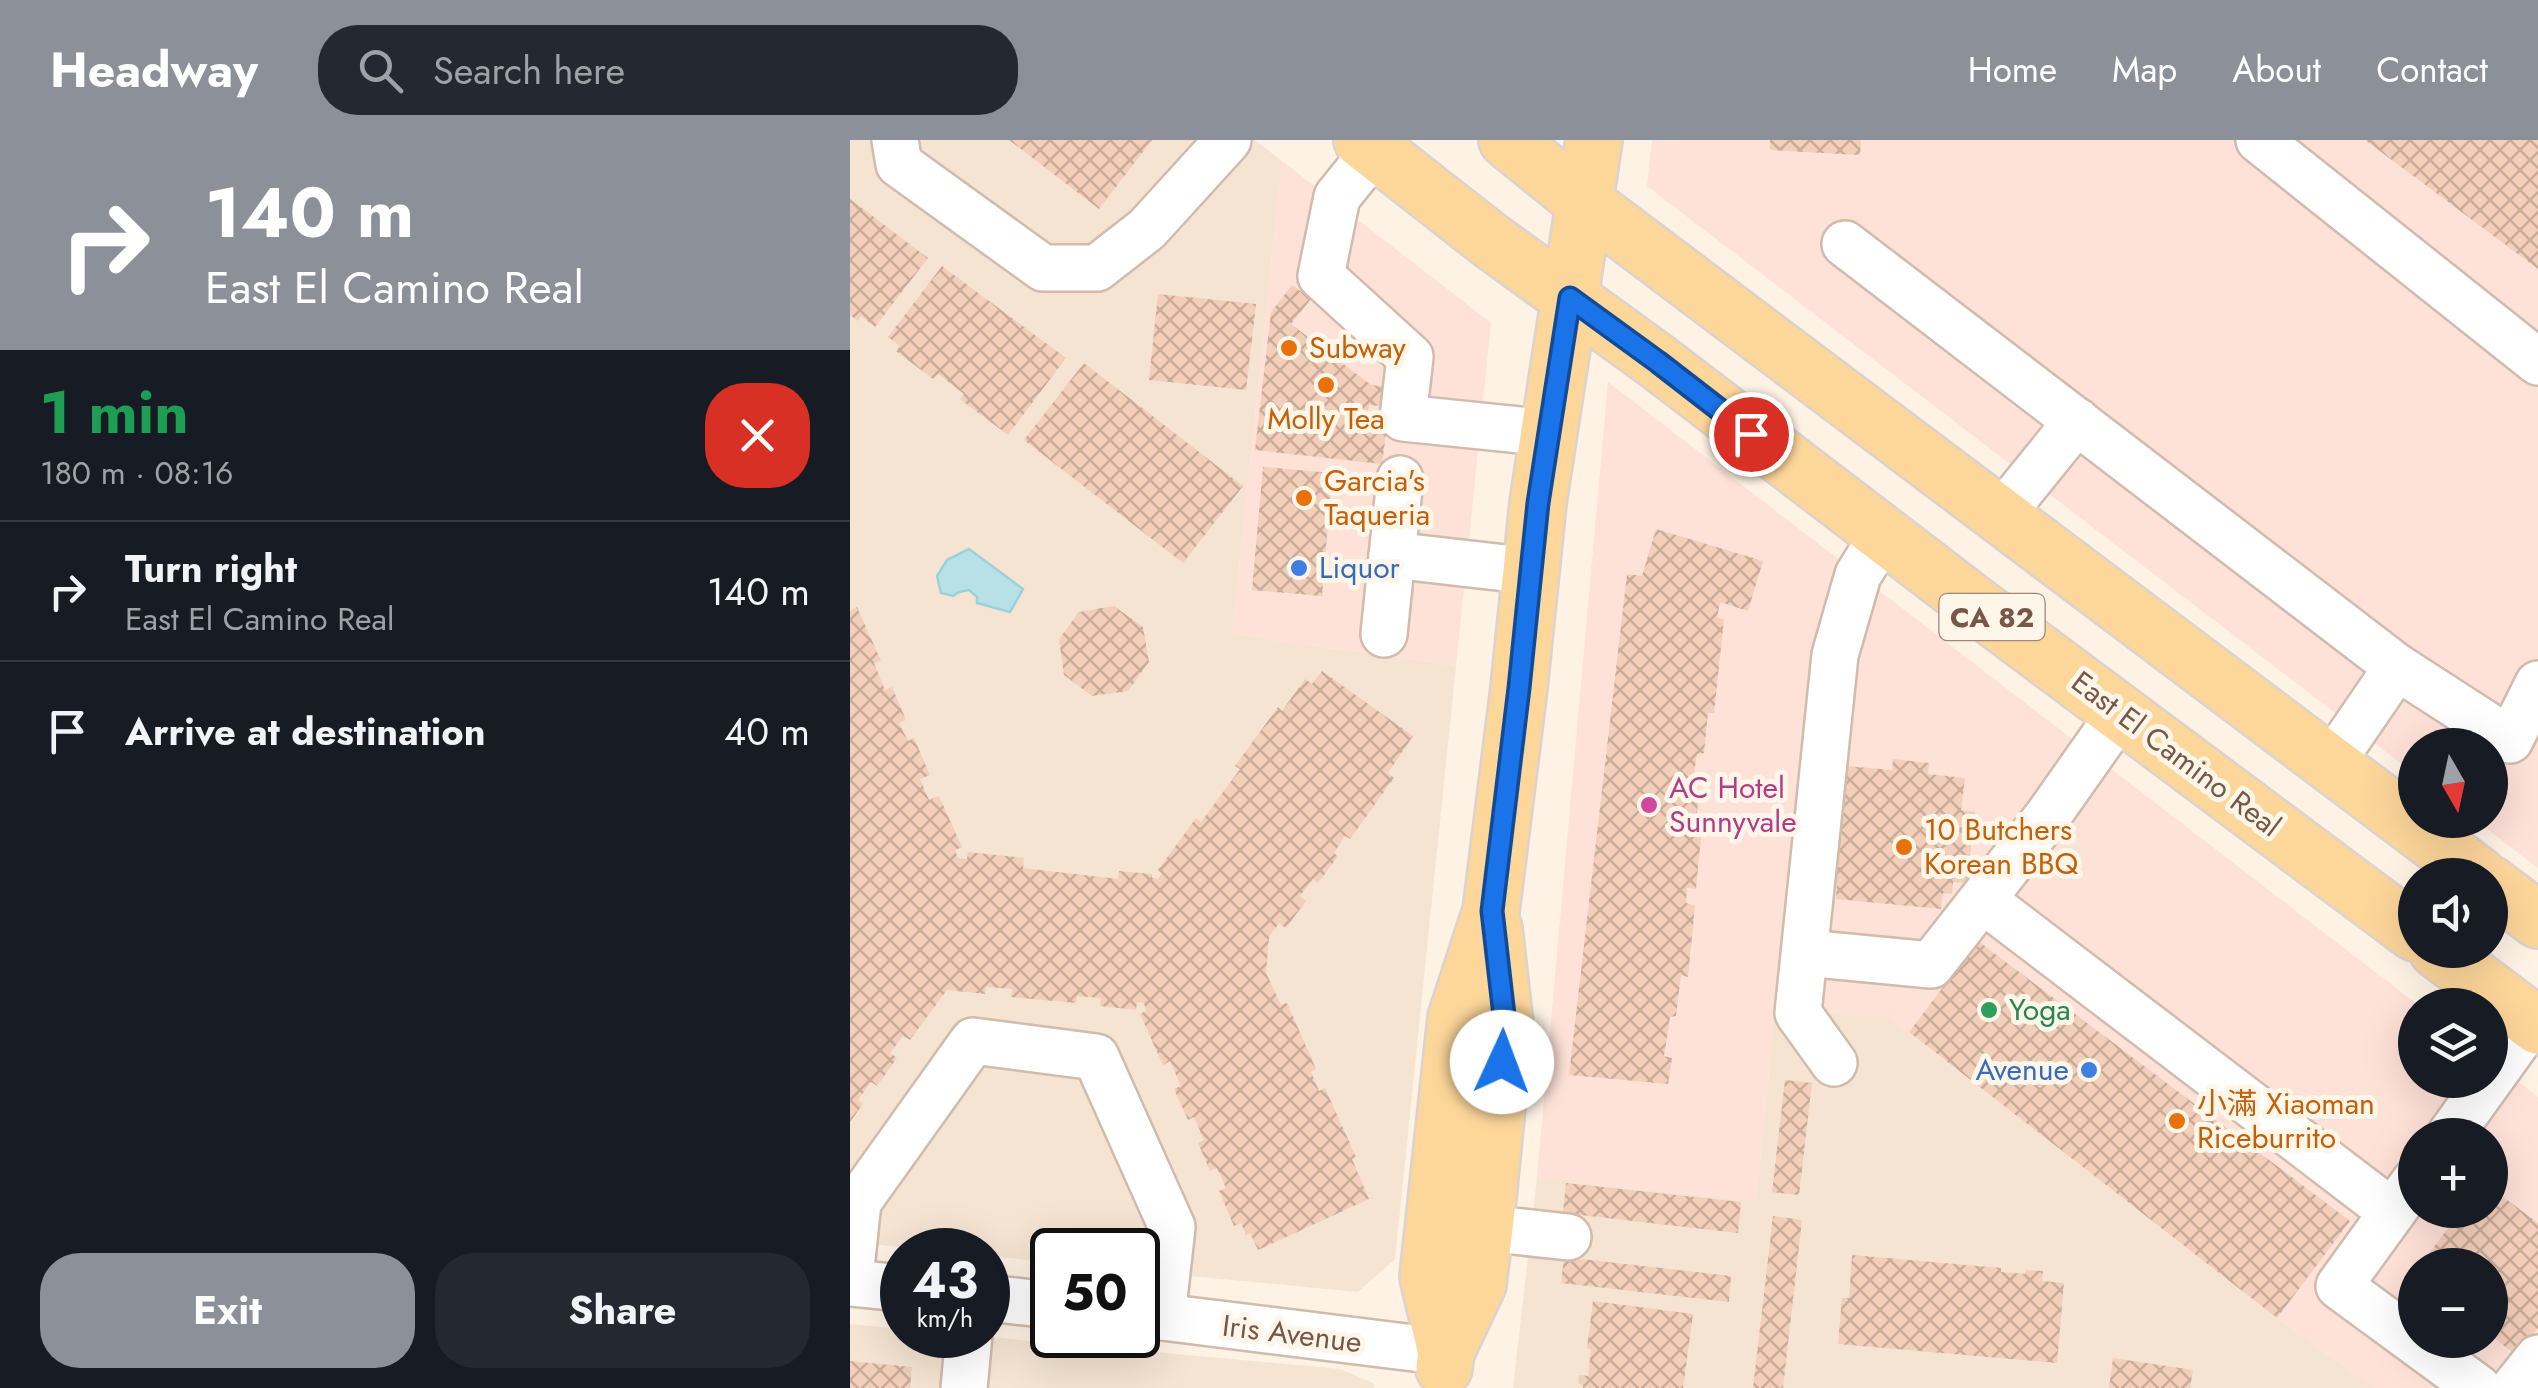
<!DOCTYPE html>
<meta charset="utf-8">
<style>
:root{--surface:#171b24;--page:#242831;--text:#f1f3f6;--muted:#9ea1a6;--line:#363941;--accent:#8c9099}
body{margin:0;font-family:Jost,"Noto Sans SC",sans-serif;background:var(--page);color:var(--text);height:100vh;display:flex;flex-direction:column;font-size:38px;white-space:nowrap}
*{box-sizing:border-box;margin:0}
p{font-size:32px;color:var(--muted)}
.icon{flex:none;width:55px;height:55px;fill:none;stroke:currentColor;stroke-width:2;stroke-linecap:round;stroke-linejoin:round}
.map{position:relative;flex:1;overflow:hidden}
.drawer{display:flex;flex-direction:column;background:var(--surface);width:850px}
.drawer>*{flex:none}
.top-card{background:#8c9099;color:#fff;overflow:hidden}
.needle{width:65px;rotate:171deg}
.buttons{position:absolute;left:1548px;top:588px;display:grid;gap:20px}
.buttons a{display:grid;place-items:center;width:110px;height:110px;border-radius:50%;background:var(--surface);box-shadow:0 10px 40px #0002;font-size:50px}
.speed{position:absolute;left:30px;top:1088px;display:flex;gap:20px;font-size:50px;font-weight:700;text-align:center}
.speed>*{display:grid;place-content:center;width:130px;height:130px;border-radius:50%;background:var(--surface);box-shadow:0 10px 40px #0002;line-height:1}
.speed small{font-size:25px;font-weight:400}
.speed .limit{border:5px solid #111;border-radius:15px;background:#fff;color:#111}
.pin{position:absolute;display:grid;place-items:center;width:85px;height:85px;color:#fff;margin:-42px;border:5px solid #fff;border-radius:50%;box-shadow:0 2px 10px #0007}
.me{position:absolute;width:110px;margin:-55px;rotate:2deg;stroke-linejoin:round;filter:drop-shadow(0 0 8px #0008)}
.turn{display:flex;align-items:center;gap:35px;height:210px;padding:0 40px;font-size:45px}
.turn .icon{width:130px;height:130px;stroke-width:2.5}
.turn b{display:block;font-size:70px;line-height:85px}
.round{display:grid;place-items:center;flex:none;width:105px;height:105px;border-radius:40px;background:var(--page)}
.head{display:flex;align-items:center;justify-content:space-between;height:170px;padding:0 40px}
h1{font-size:60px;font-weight:700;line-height:75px;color:#1e9e55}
.button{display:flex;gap:20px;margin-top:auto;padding:20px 40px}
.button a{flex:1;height:115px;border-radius:40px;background:var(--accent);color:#fff;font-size:40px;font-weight:700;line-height:115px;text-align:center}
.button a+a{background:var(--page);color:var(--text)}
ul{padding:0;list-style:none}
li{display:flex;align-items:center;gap:30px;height:140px;padding:0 40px;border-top:2px solid var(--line)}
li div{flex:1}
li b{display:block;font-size:38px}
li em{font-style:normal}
header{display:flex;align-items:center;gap:60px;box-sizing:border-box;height:140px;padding:0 50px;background:var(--accent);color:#fff}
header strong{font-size:48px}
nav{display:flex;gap:55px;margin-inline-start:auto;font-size:35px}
.search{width:700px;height:90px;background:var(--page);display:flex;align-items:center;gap:25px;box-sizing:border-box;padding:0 35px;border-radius:40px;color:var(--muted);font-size:38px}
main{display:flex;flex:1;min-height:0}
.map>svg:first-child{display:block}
.residential{fill:#f5e4d2}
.commercial{fill:#fee1d7;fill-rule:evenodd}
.water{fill:#b7e1e7;stroke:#9dd1d9;stroke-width:2.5}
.building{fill:url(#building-cross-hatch)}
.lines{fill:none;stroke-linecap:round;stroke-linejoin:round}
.minor-casing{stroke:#d1bbac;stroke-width:50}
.major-casing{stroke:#dbd3cf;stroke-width:60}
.minor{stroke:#fff;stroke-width:45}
.major{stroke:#fdd69a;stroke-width:55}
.route-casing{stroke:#114b97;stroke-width:25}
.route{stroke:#1a73e8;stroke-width:18}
.food-dot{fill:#e8710a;stroke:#fff6ea;stroke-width:4}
.shop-dot{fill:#3f7fe0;stroke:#fff6ea;stroke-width:4}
.hotel-dot{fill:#d1479c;stroke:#fff6ea;stroke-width:4}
.leisure-dot{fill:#2e9e5b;stroke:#fff6ea;stroke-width:4}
.labels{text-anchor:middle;stroke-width:10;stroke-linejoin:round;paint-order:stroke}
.shield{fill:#fff6ea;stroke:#9f8779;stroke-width:2.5}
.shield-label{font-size:28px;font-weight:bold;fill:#765748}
.food-label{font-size:30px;fill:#c56008;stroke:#fff6ea;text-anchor:start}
.shop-label{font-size:30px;fill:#366cbe;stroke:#fff6ea;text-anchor:start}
.street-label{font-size:30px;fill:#765748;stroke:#fff6ea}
.hotel-label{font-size:30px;fill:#b23c85;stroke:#fff6ea;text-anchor:start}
.leisure-label{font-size:30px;fill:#27864d;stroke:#fff6ea;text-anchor:start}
</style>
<header>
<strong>Headway</strong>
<div class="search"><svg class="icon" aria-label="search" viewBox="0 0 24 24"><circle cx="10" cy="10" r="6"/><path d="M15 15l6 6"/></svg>Search here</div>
<nav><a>Home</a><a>Map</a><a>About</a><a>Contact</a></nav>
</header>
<main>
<section class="drawer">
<div class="top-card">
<div class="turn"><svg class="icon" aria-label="right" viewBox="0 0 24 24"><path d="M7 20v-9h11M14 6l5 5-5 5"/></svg><div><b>140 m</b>East El Camino Real</div></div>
</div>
<div class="head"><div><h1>1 min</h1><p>180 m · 08:16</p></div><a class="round" style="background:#d93025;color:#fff"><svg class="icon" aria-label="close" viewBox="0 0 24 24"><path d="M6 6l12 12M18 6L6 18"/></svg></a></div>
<ul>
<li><svg class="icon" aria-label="right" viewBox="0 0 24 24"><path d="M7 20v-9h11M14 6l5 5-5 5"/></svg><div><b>Turn right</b><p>East El Camino Real</p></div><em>140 m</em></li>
<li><svg class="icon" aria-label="arrive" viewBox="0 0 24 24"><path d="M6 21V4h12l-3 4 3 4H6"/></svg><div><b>Arrive at destination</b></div><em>40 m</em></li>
</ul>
<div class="button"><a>Exit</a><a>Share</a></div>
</section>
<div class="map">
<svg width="1688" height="1248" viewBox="0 0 1688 1248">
<defs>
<pattern id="building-cross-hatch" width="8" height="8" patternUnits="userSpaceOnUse" patternTransform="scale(2.5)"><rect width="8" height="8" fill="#f3cfba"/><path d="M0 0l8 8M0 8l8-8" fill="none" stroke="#c9ab99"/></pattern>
</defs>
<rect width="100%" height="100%" fill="#fdf2e4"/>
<g class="residential">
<path d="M0,0H405L432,21L382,494L606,526L545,1119L508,1152L288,1131V1110H202V1122L138,1116V1110H79L0,1102Z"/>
<path d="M925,872L1037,876L1427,1178L1524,1248H663L687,1038L906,1061Z"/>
<path d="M0,1184L52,1189V1195H118L490,1229L523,1243L524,1248H0Z"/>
</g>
<g class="commercial">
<path d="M802,0H1688V728L1625,680H1640V605H1565V634L797,46Z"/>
<path d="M432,21L641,183L606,526L382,494Z"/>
<path d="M758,242L1568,865H1565V940H1640V920L1688,957V1248H1524L1427,1178L1037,876L925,873L906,1061L687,1038ZM1565,995H1640V1070H1565ZM1565,1125H1640V1200H1565Z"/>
</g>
<path class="water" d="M119,409L173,449L160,472L127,463V457L119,450L109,452L103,456L91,453L87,436L97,420Z"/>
<g class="building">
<path d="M159,0H302L249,69Z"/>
<path d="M920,0H1011L1010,15L920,10Z"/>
<path d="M1515,0H1688V129Z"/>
<path d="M0,59L78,118L25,187L11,176L8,181L0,175Z"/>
<path d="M92,126L216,218L158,295L110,259L114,254L88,234L83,239L46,211L50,206L38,197Z"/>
<path d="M442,145L461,159L441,184L521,245L539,247L537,267L519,265L516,290L536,293L532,324L405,310L421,172Z"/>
<path d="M308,154L406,164L396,250L299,240Z"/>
<path d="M234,223L393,346L333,423L174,300Z"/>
<path d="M413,327L482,333L472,456L402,450Z"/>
<path d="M806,389L913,421L898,471L870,462L867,478L874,479L864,573H858L854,613L847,614L841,654L849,656L847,674L853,676L846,749L837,748L836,763L845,766L838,837L831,835L826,876L820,877L814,916L822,918L818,944L719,935L777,434L792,436Z"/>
<path d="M264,466L293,487L299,522L278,551L242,556L214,535L209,499L229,472Z"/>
<path d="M7,467L31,521L24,523L35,550L42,547L56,580L49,583L58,601L64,598L80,635L70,639L79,660L89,656L112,707L105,710L108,718L117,719L118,712L174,718L173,728L268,739L269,731L302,734V738L308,739L312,734L308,730L346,678L351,682L390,629L385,626L428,567L432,571L455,539L462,544L472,531L563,596L538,633L544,638L500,699L495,696L484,713L488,716L468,743L463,739L450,756L456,761L436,788L429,783L419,797L416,833L431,865L437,863L466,929L461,932L469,951L475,948L506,1017L502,1019L519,1059L408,1110L400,1093L396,1095L391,1083L384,1086L369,1051L376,1048L367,1028L360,1031L348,1003L354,1000L344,977L338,980L324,949L331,946L320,921L313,925L290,874L296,871L294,863L287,862L286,870L250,866L251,858L227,856L226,863L161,857L162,849L136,847L135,854L97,850L60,900L53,896L40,913L47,918L27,946L21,942L8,960L13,964L0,982V471Z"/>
<path d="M1043,619L1079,623L1078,634L1115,638L1111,670L1125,672L1117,743L1103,742L1102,754L1093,753L1091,769L986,759L987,742H983L995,626L1042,630Z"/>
<path d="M1128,801L1500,1081L1427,1178L1059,892Z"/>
<path d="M935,940L962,943L949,1055L922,1052Z"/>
<path d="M716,1043L891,1062L888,1093L713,1073Z"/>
<path d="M1640,1047L1688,1083V1188L1667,1216L1640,1195V1125H1570L1612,1070H1640Z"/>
<path d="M923,1076L952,1080L933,1248H903Z"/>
<path d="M1002,1115L1151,1128V1132L1175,1134L1176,1130L1193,1131L1192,1141L1214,1143L1207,1223L988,1204L992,1158H999Z"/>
<path d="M714,1117L881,1136L879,1162L711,1143Z"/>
<path d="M743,1161L843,1174L833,1248H733V1245L728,1243L729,1235L738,1236L741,1209L737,1208Z"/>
<path d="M1263,1218L1343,1230L1340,1248H1259Z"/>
<path d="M0,1221L62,1227L60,1248H0Z"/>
</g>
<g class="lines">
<g class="minor-casing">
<g id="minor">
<path d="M45,0L49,24L193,128H247L297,89L378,0"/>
<path d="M1409,0L1688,222"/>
<path d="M525,10L487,57L471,136L560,217L553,278L699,293"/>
<path d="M995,104L1547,527L1660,600L1688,544"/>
<path d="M1151,375L1227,281"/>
<path d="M542,415L681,431"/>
<path d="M534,494L550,339"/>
<path d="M1480,625L1547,527"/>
<path d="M1133,760L1542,1072"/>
<path d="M956,813L1081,825L1197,677L1271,572"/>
<path d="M984,923L948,873L985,515L1008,435L1033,395"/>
<path d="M1600,995L1682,881"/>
<path d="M1565,1041L1489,1146L1628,1248"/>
<path d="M635,1088L718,1097"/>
<path d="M0,1138L8,1062L123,901L246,917L322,1087L312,1177"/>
<path d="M0,1143L52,1148"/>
<path d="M138,1158L202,1165"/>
<path d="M288,1174L596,1212"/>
<path d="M114,1248L119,1195"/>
<path d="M1664,1248L1688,1218"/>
</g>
</g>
<g class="major-casing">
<g id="major">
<path d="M512,0L641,101L808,222L1131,469L1565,793"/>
<path d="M657,0L735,63L1628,735"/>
<path d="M1640,744L1688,780"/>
<path d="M1587,810L1688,886"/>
<path d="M596,1212L578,1137L606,878L641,771L669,548L688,363L744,0"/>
<path d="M594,1228L596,1212L628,1144L635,1088L655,885L644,789"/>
</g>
</g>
<use href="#minor" class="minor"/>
<use href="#major" class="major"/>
</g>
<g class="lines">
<g class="route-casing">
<path id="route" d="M652,922L655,884L642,771L669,548L688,363L720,158L808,222L901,294"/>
</g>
<use href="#route" class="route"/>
</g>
<g class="food-dot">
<circle cx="439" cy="208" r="10"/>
<circle cx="476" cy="245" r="10"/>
<circle cx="454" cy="358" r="10"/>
<circle cx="1054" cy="707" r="10"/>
<circle cx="1327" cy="981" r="10"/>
</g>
<g class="shop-dot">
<circle cx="449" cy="428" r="10"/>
<circle cx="1239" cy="930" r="10"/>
</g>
<circle class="hotel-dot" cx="799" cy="665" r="10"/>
<circle class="leisure-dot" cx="1139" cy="870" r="10"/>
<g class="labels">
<rect class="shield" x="1089.5" y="454" width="105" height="46" rx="8"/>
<g class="shield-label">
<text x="1142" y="487">CA 82</text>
</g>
<g class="food-label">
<text x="459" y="218">Subway</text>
<text x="476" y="289" text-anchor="middle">Molly Tea</text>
<text x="474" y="351">Garcia's<tspan x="474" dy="34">Taqueria</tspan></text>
<text x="1074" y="700">10 Butchers<tspan x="1074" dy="34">Korean BBQ</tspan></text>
<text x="1347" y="974">小滿 Xiaoman<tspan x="1347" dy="34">Riceburrito</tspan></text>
</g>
<g class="shop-label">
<text x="469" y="438">Liquor</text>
<text x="1219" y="940" text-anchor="end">Avenue</text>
</g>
<g class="street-label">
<text transform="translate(1326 614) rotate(37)" y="10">East El Camino Real</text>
<text transform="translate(442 1194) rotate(7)" y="10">Iris Avenue</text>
</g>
<g class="hotel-label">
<text x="819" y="658">AC Hotel<tspan x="819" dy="34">Sunnyvale</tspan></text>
</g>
<g class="leisure-label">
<text x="1159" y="880">Yoga</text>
</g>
</g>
</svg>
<div class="buttons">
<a><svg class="needle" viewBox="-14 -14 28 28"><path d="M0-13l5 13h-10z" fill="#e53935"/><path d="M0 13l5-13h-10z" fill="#9ea1a6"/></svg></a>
<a><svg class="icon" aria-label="sound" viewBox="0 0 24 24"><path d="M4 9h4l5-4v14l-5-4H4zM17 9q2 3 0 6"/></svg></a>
<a><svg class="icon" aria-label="layers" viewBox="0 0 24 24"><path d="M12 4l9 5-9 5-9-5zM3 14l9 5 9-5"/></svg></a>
<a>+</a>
<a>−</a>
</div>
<div class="speed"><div>43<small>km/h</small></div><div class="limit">50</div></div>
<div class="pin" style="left:901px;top:294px;background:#d93025"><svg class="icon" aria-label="arrive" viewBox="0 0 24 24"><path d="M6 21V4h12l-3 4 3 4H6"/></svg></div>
<svg class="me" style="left:652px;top:922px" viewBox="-20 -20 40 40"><circle r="19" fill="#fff"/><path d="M0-13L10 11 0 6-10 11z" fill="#1a73e8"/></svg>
</div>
</main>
